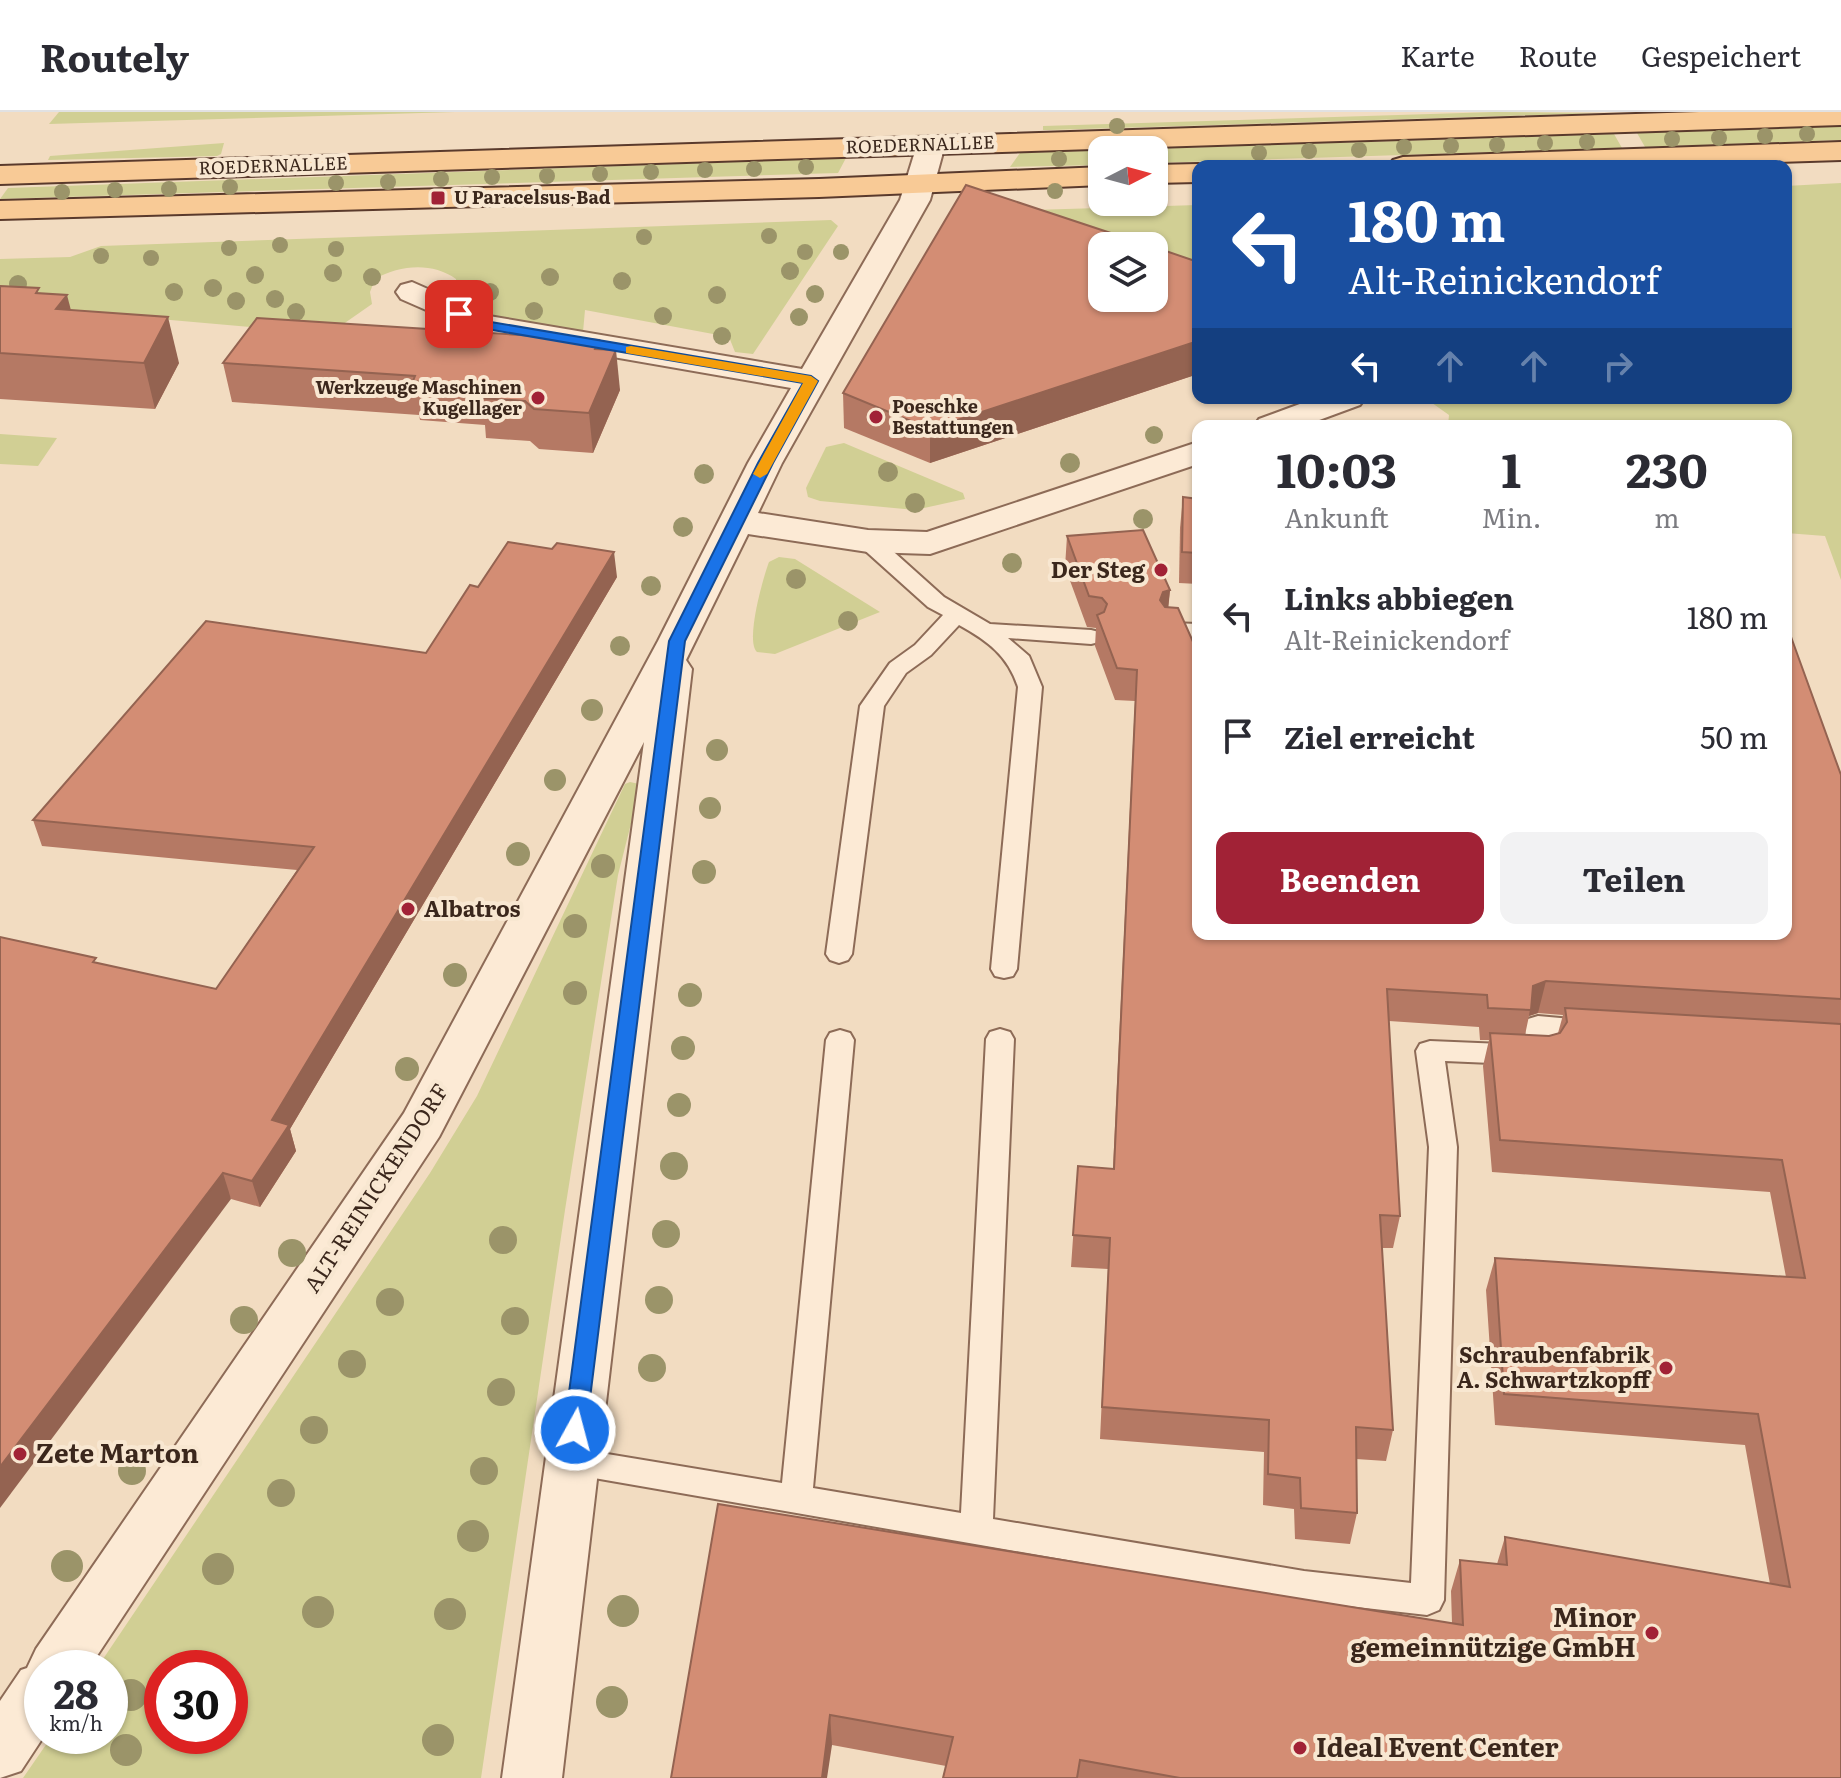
<!DOCTYPE html>
<html lang="de">
<meta charset="utf-8">
<style>
:root{--surface:#fff;--page:#f2f2f3;--text:#2b2b33;--muted:#7c7c81;--line:#e1e1e2;--accent:#a12236}
body{margin:0;font-family:Literata,serif;background:var(--page);color:var(--text);height:100vh;display:flex;flex-direction:column;font-size:30px;white-space:nowrap}
*{box-sizing:border-box;margin:0}
p{font-size:26px;color:var(--muted)}
.icon{flex:none;width:44px;height:44px;fill:none;stroke:currentColor;stroke-width:2;stroke-linecap:round;stroke-linejoin:round}
.map{position:relative;flex:1;overflow:hidden}
.drawer{position:absolute;left:1192px;top:308px;width:600px;height:520px;display:flex;flex-direction:column;background:var(--surface);border-radius:16px;box-shadow:0 2px 6px #0004}
.drawer>*{flex:none}
.top-card{position:absolute;left:1192px;top:48px;width:600px;height:244px;border-radius:16px;box-shadow:0 2px 6px #0004;background:#1a4fa0;color:#fff;overflow:hidden}
.needle{width:52px;rotate:84deg}
.tools{position:absolute;left:1088px;top:24px;display:grid;gap:16px}
.tools a{display:grid;place-items:center;width:80px;height:80px;border-radius:16px;background:var(--surface);box-shadow:0 2px 6px #0004;font-size:40px}
.speed{position:absolute;left:24px;top:1538px;display:flex;gap:16px;font-size:40px;font-weight:700;text-align:center}
.speed>*{display:grid;place-content:center;width:104px;height:104px;border-radius:50%;background:var(--surface);box-shadow:0 2px 6px #0004;line-height:1}
.speed small{font-size:20px;font-weight:400}
.speed .limit{border:12px solid #d22;background:#fff;color:#111}
.pin{position:absolute;display:grid;place-items:center;width:68px;height:68px;color:#fff;margin:-34px;border-radius:16px;box-shadow:0 4px 12px #0006}
.me{position:absolute;width:88px;margin:-44px;rotate:7deg;stroke-linejoin:round;filter:drop-shadow(0 0 6px #0008)}
.turn{display:flex;align-items:center;gap:28px;height:168px;padding:0 24px;font-size:36px}
.turn .icon{width:104px;height:104px;stroke-width:2.5}
.turn b{display:block;font-size:56px;line-height:68px}
.lanes{display:flex;align-items:center;height:76px;padding:0 24px;background:#0003;justify-content:center;gap:40px;direction:ltr}
.lanes .off{opacity:.35}
.eta{display:flex;justify-content:space-evenly;align-items:center;height:136px;text-align:center}
.eta b{font-size:48px;font-weight:700;line-height:56px}
.action{display:flex;gap:16px;margin-top:auto;padding:16px 24px}
.action a{flex:1;height:92px;border-radius:16px;background:var(--accent);color:#fff;font-size:32px;font-weight:700;line-height:92px;text-align:center}
.action a+a{background:var(--page);color:var(--text)}
ul{padding:0;list-style:none}
li{display:flex;align-items:center;gap:24px;height:120px;padding:0 24px}
li div{flex:1}
li b{display:block;font-size:30px}
li em{font-style:normal}
header{display:flex;align-items:center;gap:48px;box-sizing:border-box;height:112px;padding:0 40px;background:var(--surface);border-bottom:2px solid var(--line)}
header strong{font-size:38px}
nav{display:flex;gap:44px;margin-inline-start:auto;font-size:28px}
.map>svg:first-child{display:block}
.green{fill:#d1cf94;fill-rule:evenodd}
.lines{fill:none;stroke-linecap:round;stroke-linejoin:round}
.service-casing{stroke:#8d6b57;stroke-width:4}
.minor-casing{stroke:#8d6b57;stroke-width:4}
.primary-casing{stroke:#5a3a2c;stroke-width:4}
.service{fill:#fcead5;fill-rule:evenodd}
.minor{fill:#fcead5;fill-rule:evenodd}
.primary{fill:#f8ca96;fill-rule:evenodd}
.tree{fill:#9b9469}
.wall{fill:#b57964;fill-rule:evenodd}
.shaded-wall{fill:#946351}
.building{fill:#d38d74;stroke:#946351;stroke-width:2}
.route{fill:#1a73e8;stroke:#114b97;stroke-width:2}
.slow{fill:#f59e0b}
.poi-dot{fill:#a12236;stroke:#f8e7d1;stroke-width:3}
.labels{text-anchor:middle;stroke-width:8;stroke-linejoin:round;paint-order:stroke}
.far-street-label{font-size:18px;fill:#3b271c;stroke:#f8e7d1}
.far-poi-label{font-size:18px;font-weight:bold;fill:#3b271c;stroke:#f8e7d1;text-anchor:start}
.poi-label{font-size:22px;font-weight:bold;fill:#3b271c;stroke:#f8e7d1;text-anchor:end}
.street-label{font-size:22px;fill:#3b271c;stroke:#f8e7d1}
.near-poi-label{font-size:26px;font-weight:bold;fill:#3b271c;stroke:#f8e7d1;text-anchor:start}
</style>
<header>
<strong>Routely</strong>
<nav><a>Karte</a><a>Route</a><a>Gespeichert</a></nav>
</header>
<div class="map">
<svg width="1841" height="1666" viewBox="0 0 1841 1666">
<rect width="100%" height="100%" fill="#f2dcc1"/>
<g class="green">
<path d="M59,0H455L49,12Z"/>
<path d="M1495,0L1602,1L1049,18H1043V14Z"/>
<path d="M1841,14V28L1645,35L1637,21Z"/>
<path d="M1614,22L1622,36L1154,51V38H1102V53L1010,55L1020,41Z"/>
<path d="M224,31L221,42L217,44L48,48L50,44Z"/>
<path d="M846,46L838,61L0,87L8,76Z"/>
<path d="M1841,71V468L1825,424L1786,421V314H1448L1449,303L1425,286H1786V74Z"/>
<path d="M1198,93V184L1154,169V134H1102L968,100Z"/>
<path d="M831,108L838,114L753,242L735,240L729,225L585,198L583,220C553,214 503,212 478,196C469,190 464,180 456,174V167C432,150 400,153 375,167L370,180L372,192L329,222L0,193V147L70,145L101,134Z"/>
<path d="M0,322L57,326L38,354L0,352Z"/>
<path d="M844,331L963,381L965,387L915,398L820,389L808,385L806,376L826,335Z"/>
<path d="M779,445L795,447L880,500L775,542L757,540C745,529 763,466 769,450Z"/>
<path d="M630,670L639,672V680L618,763L565,1098L481,1666H23L52,1624H110V1556H97L430,1061L477,984L625,672ZM162,1556H230V1624H162Z"/>
</g>
<g class="lines">
<g class="service-casing">
<g id="service">
<path d="M868,423L876,424L944,485L990,512L1091,518L1099,520L1102,525L1099,530L1091,532L1008,526L1029,544L1042,575L1017,857L1013,864L1004,866L995,864L991,857L1018,575C1008,544 988,529 959,513L931,543L906,561L884,594L852,842L848,848L839,851L830,848L826,842L860,594L890,551L915,533L943,503L928,495L860,434L857,429L860,424Z"/>
<path d="M1171,511L1198,512V526L1163,523L1160,518L1163,513Z"/>
<path d="M1538,904L1605,910L1608,917L1605,924L1595,927L1553,924L1555,943L1551,950L1541,953L1445,949L1457,1035L1444,1488L1439,1498L1427,1503L1304,1489L571,1362L560,1359L555,1349L560,1339L571,1336L782,1371L826,928L830,921L840,918L850,921L854,928L813,1376L961,1401L986,927L990,920L1000,917L1010,920L1014,927L993,1407L1304,1459L1411,1471L1429,1035L1416,939L1420,932L1430,929L1526,933L1525,914L1528,907Z"/>
</g>
</g>
<g class="minor-casing">
<g id="minor">
<path d="M931,24L941,27L945,33L930,88L782,351L758,401L868,418L927,420L1198,330V352L930,442L868,440L748,422L686,548L692,557L562,1666H502L644,630L439,1025L89,1556H42L44,1624L21,1659L0,1666V1589L21,1558L27,1556L36,1537L404,1001L658,529L748,351L791,276L481,222L401,187L396,180L401,173L412,170L489,204L802,257L900,88L917,33L921,27Z"/>
<path d="M1316,286H1365L1360,293L1303,314H1254L1259,307Z"/>
</g>
</g>
<g class="primary-casing">
<g id="primary">
<path d="M1699,0H1841V13L0,72V54Z"/>
<path d="M1841,30V48L1659,54H1388L1393,48L1403,45Z"/>
<path d="M1198,52L1205,54H1198V70L1154,71V53Z"/>
<path d="M1102,55V73L819,85L0,107V89L819,67Z"/>
</g>
</g>
<use href="#service" class="service"/>
<use href="#minor" class="minor"/>
<use href="#primary" class="primary"/>
</g>
<g class="tree">
<circle cx="1117" cy="14" r="8"/>
<circle cx="1807" cy="22" r="8"/>
<circle cx="1765" cy="24" r="8"/>
<circle cx="1719" cy="26" r="8"/>
<circle cx="1672" cy="27" r="8"/>
<circle cx="1587" cy="30" r="8"/>
<circle cx="1545" cy="31" r="8"/>
<circle cx="1497" cy="33" r="8"/>
<circle cx="1451" cy="34" r="8"/>
<circle cx="1404" cy="35" r="8"/>
<circle cx="1359" cy="38" r="8"/>
<circle cx="1309" cy="39" r="8"/>
<circle cx="1259" cy="41" r="8"/>
<circle cx="1059" cy="47" r="8"/>
<circle cx="806" cy="55" r="8"/>
<circle cx="754" cy="57" r="8"/>
<circle cx="705" cy="58" r="8"/>
<circle cx="651" cy="60" r="8"/>
<circle cx="600" cy="62" r="8"/>
<circle cx="547" cy="64" r="8"/>
<circle cx="492" cy="65" r="8"/>
<circle cx="441" cy="67" r="8"/>
<circle cx="388" cy="70" r="8"/>
<circle cx="336" cy="71" r="8"/>
<circle cx="230" cy="75" r="8"/>
<circle cx="169" cy="77" r="8"/>
<circle cx="115" cy="78" r="8"/>
<circle cx="1055" cy="79" r="8"/>
<circle cx="62" cy="80" r="8"/>
<circle cx="769" cy="124" r="8"/>
<circle cx="644" cy="125" r="8"/>
<circle cx="280" cy="133" r="8"/>
<circle cx="229" cy="136" r="8"/>
<circle cx="336" cy="137" r="8"/>
<circle cx="805" cy="140" r="8"/>
<circle cx="841" cy="140" r="8"/>
<circle cx="101" cy="144" r="8"/>
<circle cx="151" cy="146" r="8"/>
<circle cx="790" cy="159" r="9"/>
<circle cx="333" cy="161" r="9"/>
<circle cx="255" cy="163" r="9"/>
<circle cx="372" cy="165" r="9"/>
<circle cx="550" cy="165" r="9"/>
<circle cx="622" cy="169" r="9"/>
<circle cx="18" cy="172" r="9"/>
<circle cx="213" cy="176" r="9"/>
<circle cx="174" cy="180" r="9"/>
<circle cx="490" cy="180" r="9"/>
<circle cx="815" cy="182" r="9"/>
<circle cx="717" cy="183" r="9"/>
<circle cx="275" cy="187" r="9"/>
<circle cx="236" cy="189" r="9"/>
<circle cx="534" cy="199" r="9"/>
<circle cx="296" cy="200" r="9"/>
<circle cx="663" cy="204" r="9"/>
<circle cx="799" cy="205" r="9"/>
<circle cx="722" cy="224" r="9"/>
<circle cx="1154" cy="323" r="9"/>
<circle cx="1070" cy="351" r="10"/>
<circle cx="888" cy="360" r="10"/>
<circle cx="704" cy="362" r="10"/>
<circle cx="915" cy="391" r="10"/>
<circle cx="1143" cy="407" r="10"/>
<circle cx="683" cy="415" r="10"/>
<circle cx="1012" cy="451" r="10"/>
<circle cx="796" cy="467" r="10"/>
<circle cx="651" cy="474" r="10"/>
<circle cx="848" cy="509" r="10"/>
<circle cx="620" cy="534" r="10"/>
<circle cx="592" cy="598" r="11"/>
<circle cx="717" cy="638" r="11"/>
<circle cx="555" cy="668" r="11"/>
<circle cx="710" cy="696" r="11"/>
<circle cx="518" cy="742" r="12"/>
<circle cx="603" cy="754" r="12"/>
<circle cx="704" cy="760" r="12"/>
<circle cx="575" cy="814" r="12"/>
<circle cx="455" cy="863" r="12"/>
<circle cx="575" cy="881" r="12"/>
<circle cx="690" cy="883" r="12"/>
<circle cx="683" cy="936" r="12"/>
<circle cx="407" cy="957" r="12"/>
<circle cx="679" cy="993" r="12"/>
<circle cx="674" cy="1054" r="14"/>
<circle cx="666" cy="1122" r="14"/>
<circle cx="503" cy="1128" r="14"/>
<circle cx="292" cy="1141" r="14"/>
<circle cx="659" cy="1188" r="14"/>
<circle cx="390" cy="1190" r="14"/>
<circle cx="244" cy="1208" r="14"/>
<circle cx="515" cy="1209" r="14"/>
<circle cx="352" cy="1252" r="14"/>
<circle cx="652" cy="1256" r="14"/>
<circle cx="501" cy="1280" r="14"/>
<circle cx="314" cy="1318" r="14"/>
<circle cx="132" cy="1359" r="14"/>
<circle cx="484" cy="1359" r="14"/>
<circle cx="281" cy="1381" r="14"/>
<circle cx="473" cy="1424" r="16"/>
<circle cx="67" cy="1454" r="16"/>
<circle cx="218" cy="1457" r="16"/>
<circle cx="623" cy="1499" r="16"/>
<circle cx="318" cy="1500" r="16"/>
<circle cx="450" cy="1502" r="16"/>
<circle cx="131" cy="1583" r="16"/>
<circle cx="612" cy="1590" r="16"/>
<circle cx="438" cy="1628" r="16"/>
<circle cx="126" cy="1638" r="16"/>
</g>
<g class="wall">
<path d="M1198,150V262L930,351L844,316L843,281Z"/>
<path d="M0,174L41,181L71,198L179,251L155,297L0,287Z"/>
<path d="M600,237L620,278L593,341L539,337L530,329L486,326L485,313L420,308L419,303L232,290L223,251Z"/>
<path d="M1183,385L1198,387V472L1179,471L1180,416Z"/>
<path d="M1067,424L1170,478L1168,495L1198,822L1841,663V1666H943L946,1654L832,1633L718,1392L1452,1511L1451,1479L1460,1448L1497,1452L1505,1425L1770,1472L1745,1333L1495,1313L1486,1178L1495,1146L1786,1165L1770,1080L1492,1060L1483,954L1489,928H1480L1479,915L1389,909L1400,1104L1393,1136H1382L1393,1318L1386,1349L1356,1347L1357,1401L1350,1432L1295,1427L1294,1397L1263,1393L1264,1340L1100,1327L1108,1157L1071,1155L1078,1054L1113,1057L1135,589L1115,588L1095,534L1096,516L1087,515L1065,455ZM1538,901L1563,903L1558,921L1549,924L1525,923L1529,904Z"/>
<path d="M617,465L290,1017L296,1039L260,1095L231,1087L98,851L216,877L297,758L42,734L33,708L426,541L478,475Z"/>
</g>
<g class="shaded-wall">
<path d="M67,183L79,229L56,197Z"/>
<path d="M168,205L179,251L155,297L144,251Z"/>
<path d="M1198,229V262L930,351V317Z"/>
<path d="M616,238L620,278L593,341L589,301Z"/>
<path d="M614,440L617,465L290,1017L296,1039L260,1095L252,1069L272,1008Z"/>
<path d="M1170,478L1167,509L1160,488L1163,480Z"/>
<path d="M1546,869L1538,901L1529,904L1533,874Z"/>
<path d="M223,1061L231,1087L0,1396V1355Z"/>
<path d="M830,1603L832,1633L827,1666H822Z"/>
</g>
<g class="building">
<path d="M966,73L1150,134H1102V186H1154V135L1198,150V229L930,317L843,281Z"/>
<path d="M0,174L39,176L36,181L67,183L56,197L168,205L144,251L0,241Z"/>
<path d="M257,206L599,228L595,237L616,238L589,301L534,297L525,289L481,286L487,274L413,269L415,264L223,251Z"/>
<path d="M1183,385L1198,387V441L1182,440Z"/>
<path d="M1143,418L1170,478L1163,480L1160,488L1165,495L1178,496L1198,541V822H1786V511L1841,663V887L1546,869L1533,874L1531,898L1488,896L1487,883L1387,877L1400,1104L1380,1103L1393,1318L1356,1315L1357,1401L1301,1396L1300,1366L1268,1362L1269,1308L1102,1295L1110,1126L1073,1123L1078,1054L1114,1057L1137,558L1117,556L1097,503L1104,500L1107,492L1102,486L1089,484L1067,424Z"/>
<path d="M508,430L552,437L557,431L614,440L272,1008L289,1013L252,1069L223,1061L0,1355V825L96,846L93,850L216,877L314,735L33,708L206,509L426,541L470,473L478,475Z"/>
<path d="M1565,896L1841,912V1666H1180L1080,1648L1077,1666H943L953,1625L830,1603L822,1666H671L718,1392L1463,1513L1460,1448L1507,1453L1505,1425L1790,1475L1758,1302L1504,1282L1495,1146L1805,1166L1782,1048L1500,1028L1490,921L1549,924L1560,921L1567,910Z"/>
</g>
<path class="route" d="M459,198L485,209L811,264L818,269L773,351L685,529L586,1318L583,1325L575,1328L567,1325L564,1318L669,529L758,351L803,271L481,216L455,205V199Z"/>
<path class="slow" d="M631,234L811,264L818,269L767,362L760,366L753,362L803,271L626,241V235Z"/>
<g class="poi-dot">
<rect x="430" y="78" width="16" height="16" rx="4"/>
<circle cx="538" cy="286" r="8"/>
<circle cx="876" cy="305" r="8"/>
<circle cx="1161" cy="458" r="8"/>
<circle cx="408" cy="797" r="8"/>
<circle cx="1666" cy="1256" r="8"/>
<circle cx="20" cy="1342" r="8"/>
<circle cx="1652" cy="1521" r="8"/>
<circle cx="1300" cy="1636" r="8"/>
</g>
<g class="labels">
<g class="far-street-label">
<text transform="translate(920 33) rotate(-2)" y="6">ROEDERNALLEE</text>
<text transform="translate(273 54) rotate(-2)" y="6">ROEDERNALLEE</text>
</g>
<g class="far-poi-label">
<text x="454" y="92">U Paracelsus-Bad</text>
<text x="522" y="282" text-anchor="end">Werkzeuge Maschinen<tspan x="522" dy="21">Kugellager</tspan></text>
<text x="892" y="301">Poeschke<tspan x="892" dy="21">Bestattungen</tspan></text>
</g>
<g class="poi-label">
<text x="1145" y="466">Der Steg</text>
<text x="424" y="805" text-anchor="start">Albatros</text>
<text x="1650" y="1251">Schraubenfabrik<tspan x="1650" dy="25">A. Schwartzkopff</tspan></text>
</g>
<g class="street-label">
<text transform="translate(376 1076) rotate(-57)" y="8">ALT-REINICKENDORF</text>
</g>
<g class="near-poi-label">
<text x="36" y="1351">Zete Marton</text>
<text x="1636" y="1515" text-anchor="end">Minor<tspan x="1636" dy="30">gemeinnützige GmbH</tspan></text>
<text x="1316" y="1645">Ideal Event Center</text>
</g>
</g>
</svg>
<div class="tools">
<a><svg class="needle" viewBox="-14 -14 28 28"><path d="M0-13l5 13h-10z" fill="#e53935"/><path d="M0 13l5-13h-10z" fill="#7c7c81"/></svg></a>
<a><svg class="icon" aria-label="layers" viewBox="0 0 24 24"><path d="M12 4l9 5-9 5-9-5zM3 14l9 5 9-5"/></svg></a>
</div>
<div class="speed"><div>28<small>km/h</small></div><div class="limit">30</div></div>
<div class="pin" style="left:459px;top:202px;background:#d93025"><svg class="icon" aria-label="arrive" viewBox="0 0 24 24"><path d="M6 21V4h12l-3 4 3 4H6"/></svg></div>
<svg class="me" style="left:575px;top:1318px" viewBox="-20 -20 40 40"><circle r="17" fill="#1a73e8" stroke="#fff" stroke-width="3"/><path d="M0-11L8 9 0 5-8 9z" fill="#fff"/></svg>
<div class="top-card">
<div class="turn"><svg class="icon" aria-label="left" viewBox="0 0 24 24"><path d="M17 20v-9H6M10 6l-5 5 5 5"/></svg><div><b>180 m</b>Alt-Reinickendorf</div></div>
<div class="lanes"><svg class="icon" aria-label="left" viewBox="0 0 24 24"><path d="M17 20v-9H6M10 6l-5 5 5 5"/></svg><svg class="icon off" aria-label="ahead" viewBox="0 0 24 24"><path d="M12 20V5M6 11l6-6 6 6"/></svg><svg class="icon off" aria-label="ahead" viewBox="0 0 24 24"><path d="M12 20V5M6 11l6-6 6 6"/></svg><svg class="icon off" aria-label="right" viewBox="0 0 24 24"><path d="M7 20v-9h11M14 6l5 5-5 5"/></svg></div>
</div>
<section class="drawer">
<div class="eta">
<div><b>10:03</b><p>Ankunft</p></div>
<div><b>1</b><p>Min.</p></div>
<div><b>230</b><p>m</p></div>
</div>
<ul>
<li><svg class="icon" aria-label="left" viewBox="0 0 24 24"><path d="M17 20v-9H6M10 6l-5 5 5 5"/></svg><div><b>Links abbiegen</b><p>Alt-Reinickendorf</p></div><em>180 m</em></li>
<li><svg class="icon" aria-label="arrive" viewBox="0 0 24 24"><path d="M6 21V4h12l-3 4 3 4H6"/></svg><div><b>Ziel erreicht</b></div><em>50 m</em></li>
</ul>
<div class="action"><a>Beenden</a><a>Teilen</a></div>
</section>
</div>
